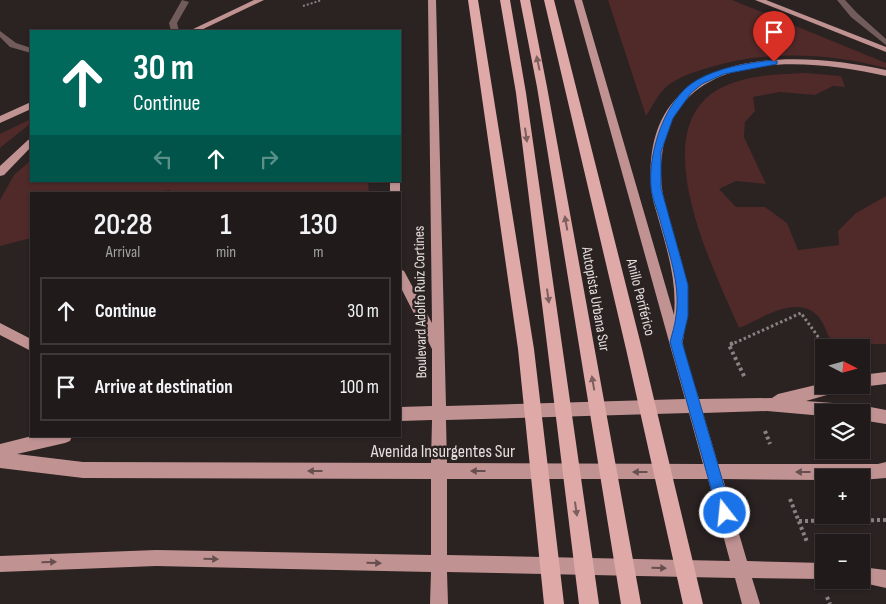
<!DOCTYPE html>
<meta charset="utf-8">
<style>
:root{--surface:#201a1a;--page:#282323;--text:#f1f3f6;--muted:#a2a1a2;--line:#3d3839}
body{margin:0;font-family:"Sofia Sans Condensed",sans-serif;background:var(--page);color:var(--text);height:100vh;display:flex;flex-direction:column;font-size:19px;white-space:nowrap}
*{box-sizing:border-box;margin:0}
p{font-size:16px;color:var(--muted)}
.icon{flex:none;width:28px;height:28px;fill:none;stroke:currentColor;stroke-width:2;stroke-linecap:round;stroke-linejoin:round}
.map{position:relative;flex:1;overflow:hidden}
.sheet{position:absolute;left:30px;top:192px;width:371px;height:245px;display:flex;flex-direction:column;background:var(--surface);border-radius:0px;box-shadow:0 1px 4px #0004,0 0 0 1px var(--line)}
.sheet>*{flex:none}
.banner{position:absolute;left:30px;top:30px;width:371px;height:152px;border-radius:0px;box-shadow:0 1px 4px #0004,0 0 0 1px var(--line);background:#00695c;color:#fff;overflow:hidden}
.needle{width:32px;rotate:96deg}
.fabs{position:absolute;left:815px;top:339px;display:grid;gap:10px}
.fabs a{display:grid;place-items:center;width:55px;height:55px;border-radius:0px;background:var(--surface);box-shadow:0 1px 4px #0004,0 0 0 1px var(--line);font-size:25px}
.pin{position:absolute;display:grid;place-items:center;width:42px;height:42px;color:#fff;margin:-51px -21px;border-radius:50% 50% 50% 0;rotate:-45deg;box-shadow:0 0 5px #0007}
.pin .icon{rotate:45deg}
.me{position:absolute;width:55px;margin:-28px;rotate:344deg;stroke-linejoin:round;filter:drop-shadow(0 0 4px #0008)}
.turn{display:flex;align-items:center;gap:18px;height:105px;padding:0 20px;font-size:22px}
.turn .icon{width:65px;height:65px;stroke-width:2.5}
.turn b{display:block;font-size:35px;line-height:42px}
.lanes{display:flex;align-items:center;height:48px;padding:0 20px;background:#0003;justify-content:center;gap:25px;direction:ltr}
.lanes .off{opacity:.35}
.eta{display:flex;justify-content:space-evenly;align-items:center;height:85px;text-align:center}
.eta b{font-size:30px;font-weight:600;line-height:35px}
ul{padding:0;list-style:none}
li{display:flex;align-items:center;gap:15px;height:68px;margin:0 10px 8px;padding:0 10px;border:2px solid var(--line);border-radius:0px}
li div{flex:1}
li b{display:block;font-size:19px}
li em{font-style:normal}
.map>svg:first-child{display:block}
.green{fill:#502929}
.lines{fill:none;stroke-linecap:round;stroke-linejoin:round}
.path-far2{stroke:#8a8282;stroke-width:2;stroke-dasharray:2 2;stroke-linecap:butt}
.path-far1{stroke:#8a8282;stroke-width:3;stroke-dasharray:2.5 2.5;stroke-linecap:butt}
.path{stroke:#8a8282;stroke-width:4;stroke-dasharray:3 3;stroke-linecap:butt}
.minor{fill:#725c5b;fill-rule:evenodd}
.major{fill:#c09392;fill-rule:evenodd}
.highway{fill:#dfa9a7;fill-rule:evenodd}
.oneway{fill:#7c5f5e}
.oneway2{fill:#674f4f}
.route{fill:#1a73e8;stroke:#114b97}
.labels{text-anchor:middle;stroke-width:5;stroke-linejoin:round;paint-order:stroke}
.street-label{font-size:15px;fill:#e5dfde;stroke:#2b2222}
.near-street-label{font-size:18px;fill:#e5dfde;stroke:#2b2222}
</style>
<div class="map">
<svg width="886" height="604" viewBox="0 0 886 604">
<rect width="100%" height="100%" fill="#2b2222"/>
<g class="green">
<path d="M608,0H732L886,63V68C829,53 768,50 711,67C696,71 678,77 666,87C658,94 652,107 646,116Z"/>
<path d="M805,73L841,76L845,87L833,86L815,95L780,92L753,97L755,111L745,122L744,137L766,184L736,181L719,189L736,207H765L787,223L798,250L839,245L838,231L856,213L886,196V344H832C828,336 824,323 818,316C796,294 763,318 739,328C715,272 644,134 717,90C743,75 776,74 805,73Z"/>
<path d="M31,119V123L0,148V134Z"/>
<path d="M31,160V181H368L369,194H171L170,190L143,194H31V238L0,246V200L14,175Z"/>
</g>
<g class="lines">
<path class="path-far2" d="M303,6L322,0"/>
<path class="path-far1" d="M730,345L801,313L824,345"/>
<g class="path">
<path d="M733,343L729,345L745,378"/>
<path d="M823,343L826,348"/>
<path d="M765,431L770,444"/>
<path d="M790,499L807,542"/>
<path d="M799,521L886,520"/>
<path d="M827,597L830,604"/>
</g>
<g class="minor">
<path d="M182,0L189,2L177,23L179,31H171L169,23Z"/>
<path d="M837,0H845L857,13L886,39V45L851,17Z"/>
<path d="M0,31L16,43L31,48V53L10,47L0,37Z"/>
</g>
<g class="major">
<path d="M254,0H264L199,31H189Z"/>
<path d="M428,0H436L446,406L685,399L574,0H582L674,315C677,283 668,252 659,221C656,209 651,197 651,184C643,46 790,49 886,70V76C799,56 664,47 661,171C660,207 679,242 685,277C689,300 685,319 683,341C682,352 696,387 699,399L772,398L778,394L824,383V385H848L846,390L841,391L806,401L860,405L886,410V424L861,420V412H824V416L767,411L703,413L718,464H878L886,462V478L861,480V478H824V480L723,479L747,561L824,563V579L752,578L760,604H742L735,578L447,572L448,604H430L431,572L156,566L0,572V556L156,550L431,555V479L83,478L0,468V444L32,436H72L70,441L65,443L17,454L83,462L431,463L432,420L400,421V407L432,406V349L400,286V269L404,271L432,323ZM689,413L703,464L447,463L446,420ZM447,479H708L730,561L447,555Z"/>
<path d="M755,0H766L886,47V52Z"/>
<path d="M31,102V109L0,123V116Z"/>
<path d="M31,139V147L4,175L0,176V166L28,140Z"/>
<path d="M390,181H400V195L390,194Z"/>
<path d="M0,323L31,339V351L0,335Z"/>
<path d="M886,372V384L861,387L856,386L861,385V375Z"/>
<path d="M861,567L886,570V588L855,581L861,580Z"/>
</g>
<g class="highway">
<path d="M468,0H478L534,349L564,604H544L518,349Z"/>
<path d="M500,0H510L526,93L599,604H579L516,93Z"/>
<path d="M520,0H530L547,87L641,604H621L537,87Z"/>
<path d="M544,0H554L642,349L703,604H683L626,349Z"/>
</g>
</g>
<defs><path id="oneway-solid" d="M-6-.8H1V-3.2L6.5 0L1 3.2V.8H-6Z" transform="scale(1.25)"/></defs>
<g class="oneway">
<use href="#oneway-solid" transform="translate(538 63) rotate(-102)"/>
<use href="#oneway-solid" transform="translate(526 135) rotate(82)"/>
<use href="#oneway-solid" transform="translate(566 223) rotate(-100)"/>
<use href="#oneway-solid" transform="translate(548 296) rotate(82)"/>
<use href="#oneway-solid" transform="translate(593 383) rotate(-100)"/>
<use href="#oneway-solid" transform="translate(576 509) rotate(82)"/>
</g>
<g class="oneway2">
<use href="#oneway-solid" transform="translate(315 471) rotate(-180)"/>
<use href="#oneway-solid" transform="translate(478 471) rotate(-180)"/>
<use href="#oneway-solid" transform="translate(640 472) rotate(-180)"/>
<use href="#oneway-solid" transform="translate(803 472) rotate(-180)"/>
<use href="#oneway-solid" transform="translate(211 559) rotate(1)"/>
<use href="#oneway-solid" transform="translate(49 562) rotate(-2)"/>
<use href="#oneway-solid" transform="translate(374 563) rotate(1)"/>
<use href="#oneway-solid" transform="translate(659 568) rotate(1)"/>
</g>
<path class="route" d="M774,60L777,61V64L724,74L702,84L691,93L673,118L661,152V188L688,285V316L682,342L732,513L730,518L725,520L720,518L718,513L670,342C672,334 675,325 676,316C681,284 668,251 660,220C657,209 652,198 651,187C648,152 665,98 697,80C720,67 748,63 774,60Z"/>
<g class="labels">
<g class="street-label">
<text transform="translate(641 297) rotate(76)" y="5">Anillo Periférico</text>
<text transform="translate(596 299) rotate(80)" y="5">Autopista Urbana Sur</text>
<text transform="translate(420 302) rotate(-91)" y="5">Boulevard Adolfo Ruiz Cortines</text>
</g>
<g class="near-street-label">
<text x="443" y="457">Avenida Insurgentes Sur</text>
</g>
</g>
</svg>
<div class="fabs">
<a><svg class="needle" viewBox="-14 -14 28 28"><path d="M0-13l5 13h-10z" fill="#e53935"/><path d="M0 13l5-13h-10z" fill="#a2a1a2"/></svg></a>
<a><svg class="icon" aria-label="layers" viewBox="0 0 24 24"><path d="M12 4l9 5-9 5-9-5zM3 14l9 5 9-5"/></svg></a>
<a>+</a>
<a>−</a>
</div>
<div class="pin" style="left:774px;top:62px;background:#d93025"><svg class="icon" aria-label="arrive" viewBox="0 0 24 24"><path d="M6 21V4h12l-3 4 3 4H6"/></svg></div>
<svg class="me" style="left:725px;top:513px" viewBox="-20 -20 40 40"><circle r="17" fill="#1a73e8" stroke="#fff" stroke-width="3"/><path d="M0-11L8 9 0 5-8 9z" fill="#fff"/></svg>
<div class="banner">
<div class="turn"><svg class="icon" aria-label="ahead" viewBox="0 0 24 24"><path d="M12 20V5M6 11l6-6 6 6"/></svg><div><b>30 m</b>Continue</div></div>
<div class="lanes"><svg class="icon off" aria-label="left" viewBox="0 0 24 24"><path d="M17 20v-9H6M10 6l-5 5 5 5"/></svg><svg class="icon" aria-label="ahead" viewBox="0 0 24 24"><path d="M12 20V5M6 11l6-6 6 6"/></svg><svg class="icon off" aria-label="right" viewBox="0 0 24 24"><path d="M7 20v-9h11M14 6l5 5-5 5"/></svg></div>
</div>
<section class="sheet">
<div class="eta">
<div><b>20:28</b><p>Arrival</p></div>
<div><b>1</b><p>min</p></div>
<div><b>130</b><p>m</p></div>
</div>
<ul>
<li><svg class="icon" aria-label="ahead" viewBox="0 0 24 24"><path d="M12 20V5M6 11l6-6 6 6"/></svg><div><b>Continue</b></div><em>30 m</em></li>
<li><svg class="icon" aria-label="arrive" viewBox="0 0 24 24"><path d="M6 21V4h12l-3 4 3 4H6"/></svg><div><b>Arrive at destination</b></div><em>100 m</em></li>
</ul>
</section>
</div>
